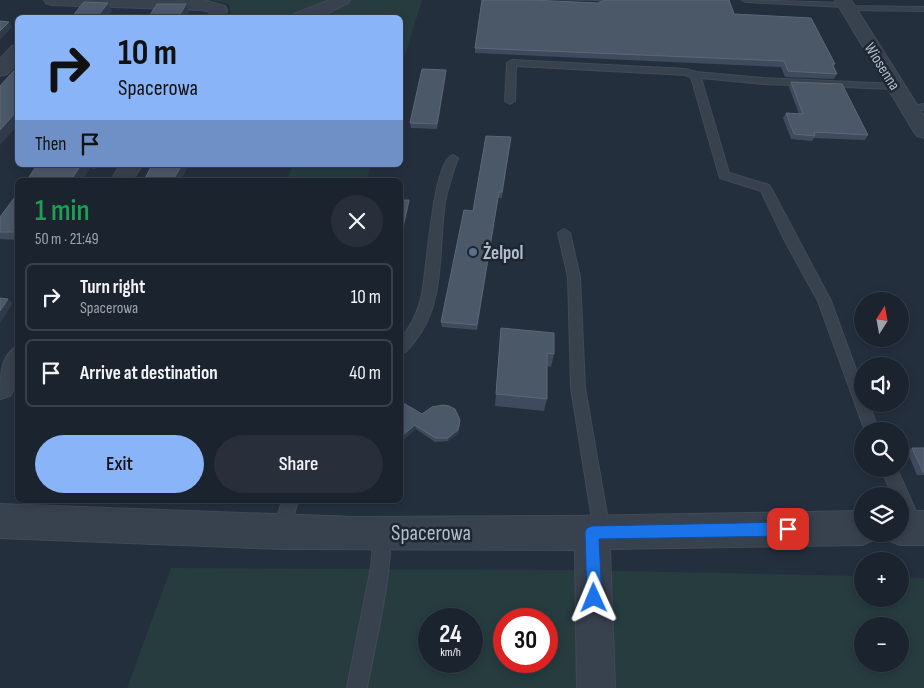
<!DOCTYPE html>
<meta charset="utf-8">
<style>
:root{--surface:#1b232e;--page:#282f3a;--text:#f1f3f6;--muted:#a0a4aa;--line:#39404a;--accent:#8ab4f8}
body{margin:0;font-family:"Sofia Sans Condensed",sans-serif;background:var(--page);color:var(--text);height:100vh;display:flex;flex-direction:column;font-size:19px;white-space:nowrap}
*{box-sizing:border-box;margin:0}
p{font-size:16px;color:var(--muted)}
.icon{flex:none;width:28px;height:28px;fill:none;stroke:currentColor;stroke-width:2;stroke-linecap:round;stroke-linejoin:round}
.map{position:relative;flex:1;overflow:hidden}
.panel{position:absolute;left:15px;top:178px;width:388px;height:325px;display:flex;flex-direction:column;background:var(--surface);border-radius:8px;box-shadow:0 2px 8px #0003,0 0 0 1px var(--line)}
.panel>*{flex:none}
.guide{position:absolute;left:15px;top:15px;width:388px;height:152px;border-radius:8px;box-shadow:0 2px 8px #0003,0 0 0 1px var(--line);background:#8ab4f8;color:#111;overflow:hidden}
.needle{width:32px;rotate:11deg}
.buttons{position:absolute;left:854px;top:292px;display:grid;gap:10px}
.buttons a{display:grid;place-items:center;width:55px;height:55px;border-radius:50%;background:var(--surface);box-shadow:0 2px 8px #0003,0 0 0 1px var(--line);font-size:25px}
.speed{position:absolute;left:418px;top:608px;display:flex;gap:10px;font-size:25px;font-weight:700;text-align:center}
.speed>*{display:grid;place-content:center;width:65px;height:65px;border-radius:50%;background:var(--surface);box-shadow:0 2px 8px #0003,0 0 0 1px var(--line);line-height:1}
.speed small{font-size:12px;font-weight:400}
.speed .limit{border:8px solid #d22;background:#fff;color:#111}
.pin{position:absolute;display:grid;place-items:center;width:42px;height:42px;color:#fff;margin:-21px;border-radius:10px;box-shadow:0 2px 8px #0006}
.me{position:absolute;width:55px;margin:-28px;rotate:359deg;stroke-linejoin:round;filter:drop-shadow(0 0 4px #0008)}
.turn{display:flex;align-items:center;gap:18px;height:105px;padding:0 20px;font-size:22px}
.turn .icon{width:65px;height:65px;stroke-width:2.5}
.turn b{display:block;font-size:35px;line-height:42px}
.then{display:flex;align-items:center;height:48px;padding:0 20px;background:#0003;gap:10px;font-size:19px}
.round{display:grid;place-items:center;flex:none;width:52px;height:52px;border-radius:26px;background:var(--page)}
.summary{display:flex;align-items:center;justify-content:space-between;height:85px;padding:0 20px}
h1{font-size:30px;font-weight:600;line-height:38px;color:#1e9e55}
.button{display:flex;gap:10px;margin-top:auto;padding:10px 20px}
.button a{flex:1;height:58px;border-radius:30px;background:var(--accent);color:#111;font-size:20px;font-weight:600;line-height:58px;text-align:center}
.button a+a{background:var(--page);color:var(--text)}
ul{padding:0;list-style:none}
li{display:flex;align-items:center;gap:15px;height:68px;margin:0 10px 8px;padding:0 10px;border:2px solid var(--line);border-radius:8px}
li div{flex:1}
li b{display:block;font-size:19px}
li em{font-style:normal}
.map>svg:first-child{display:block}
.green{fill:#263c3f;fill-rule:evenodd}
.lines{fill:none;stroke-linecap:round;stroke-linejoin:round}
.lane-casing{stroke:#414a57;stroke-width:2}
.street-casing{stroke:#414a57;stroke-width:2}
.lane{fill:#38414e;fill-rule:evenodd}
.street{fill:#38414e;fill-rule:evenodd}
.wall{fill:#3f4b5c}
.shaded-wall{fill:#2f3b4b}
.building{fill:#4b5868;stroke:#5c6777}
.route{fill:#1a73e8;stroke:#114b97}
.service-dot{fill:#5c6f8a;stroke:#1d2633;stroke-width:2}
.labels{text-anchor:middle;stroke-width:5;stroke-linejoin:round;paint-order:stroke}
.far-street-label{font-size:16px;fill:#b4bcc9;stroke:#1d2633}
.poi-label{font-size:19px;font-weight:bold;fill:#b4bcc9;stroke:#1d2633;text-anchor:start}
.near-street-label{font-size:22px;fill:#b4bcc9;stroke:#1d2633}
</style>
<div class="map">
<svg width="924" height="688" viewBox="0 0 924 688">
<rect width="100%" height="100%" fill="#242f3e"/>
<g class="green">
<path d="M212,0H334L297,14L277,17L231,16L229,4Z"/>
<path d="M349,0H422L400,72V18H311L337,9Z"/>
<path d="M293,165H371L366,180H287Z"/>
<path d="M171,568L575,570L862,576V599H900V577L924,578V688H127ZM429,619H471V661H429ZM504,619H546V661H504ZM862,626H900V664H862Z"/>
</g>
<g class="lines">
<g class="lane-casing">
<g id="lane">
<path d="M742,0L846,3L850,6L924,7V11L848,10L844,7L746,2Z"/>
<path d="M512,60L686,69L696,72L763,78L898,84L900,86L895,89L763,84L701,78L729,173L769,185L771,188L831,301L862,386V404H869L879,431H865L818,301L785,241L761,191L720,178L719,175L691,77L685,75L516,66L515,101L510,104L505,101L507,63Z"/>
<path d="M924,104V110L910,112L905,109L906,107Z"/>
<path d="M453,155L458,158C453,172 448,187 445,202C438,248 446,305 414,342C410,347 406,353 400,355V339C411,327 417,314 421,299C427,276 432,160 453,155Z"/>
<path d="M564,229L570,233L580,277L585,388L610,532L608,538L602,540L596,538L594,532L571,388L568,277L558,233Z"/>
<path d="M881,469H897L923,527L921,533L915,535L909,533L900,512V496H893Z"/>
<path d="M282,500H298L288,537L282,539L276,537L274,531Z"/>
<path d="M382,525L388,527C398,550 372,658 367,688H347L371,567L374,533L376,527Z"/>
</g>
</g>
<g class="street-casing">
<g id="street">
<path d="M44,0H204L225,6L227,10L226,18H209L210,12L202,10L52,5L46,3Z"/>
<path d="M330,0H350L348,3L318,18H292L294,14Z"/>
<path d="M835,0H851L924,116V138L917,136L914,132Z"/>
<path d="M18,45V62L7,74L0,76V59L12,46Z"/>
<path d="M120,165H142L133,180H111Z"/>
<path d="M18,346V383L10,396L0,399C0,379 0,354 18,346Z"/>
<path d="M0,504L354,517L572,516L862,511V534H876L874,540L862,545L610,549L615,688H577L575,550L282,549L0,538Z"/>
<path d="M900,511H924V545H900L888,540L886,534H900Z"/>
</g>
</g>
<use href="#lane" class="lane"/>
<use href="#street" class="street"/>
</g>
<g class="wall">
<path d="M546,0H729L734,14L835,64L834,66L837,74L834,79L785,77L781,67L475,53V48L600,3L598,1Z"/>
<path d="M446,70V75L437,129L411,128L410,123Z"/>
<path d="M791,82L868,135L865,140L814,138L812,141L791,139L783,118L786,113L799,114L789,87Z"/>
<path d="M511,137L502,198H498L477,330L442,327L441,322L473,211Z"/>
<path d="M37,165H97L95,169L90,168L82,180H27Z"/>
<path d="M18,193V240L0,239V217Z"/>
<path d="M501,328L554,354L551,367L547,366V399L544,411L495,406Z"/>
<path d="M400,403L422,414L460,424L458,434L448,441L435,442L416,429L404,439H400Z"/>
<path d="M912,448H924V475H917L907,451Z"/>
</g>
<g class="shaded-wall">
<path d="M108,3L112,11L106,18H96Z"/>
<path d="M186,4L189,12L186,18H178Z"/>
<path d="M9,22L12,27L0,40V31Z"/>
<path d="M446,70V75L437,129V124Z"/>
<path d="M18,110V125L0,145V130Z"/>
<path d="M81,165H88L90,168L82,180H71Z"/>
<path d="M93,165H97L95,169Z"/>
<path d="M182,165H189L181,180H173Z"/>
<path d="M499,192L498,198L477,330V325Z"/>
<path d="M409,200V205L400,248V240Z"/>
<path d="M8,299L13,303L0,323V311Z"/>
<path d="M460,420V424L458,434L448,441V438Z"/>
<path d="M415,425L416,429L404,439L403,435Z"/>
</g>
<g class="building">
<path d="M482,0H530L599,3L605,0H729L734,14L811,18L835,64H832L837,74L788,71L784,61L475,48Z"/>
<path d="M84,2L108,3L96,18H71Z"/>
<path d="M157,4H186L178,18H148Z"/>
<path d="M0,21L9,22L0,31Z"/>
<path d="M18,66V110L0,130V86Z"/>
<path d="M422,69L446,70L437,124L410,123Z"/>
<path d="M791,82L842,84L868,135L814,132L815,136L794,134L786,113L803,114Z"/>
<path d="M486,136L511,137L502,192H499L477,325L441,322L464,210L473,211Z"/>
<path d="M37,165H81L71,180H27Z"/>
<path d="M152,165H182L173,180H144Z"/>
<path d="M18,193V232H0V217Z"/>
<path d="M400,200H409L400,240Z"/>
<path d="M0,298L8,299L0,311Z"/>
<path d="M501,328L554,333V354L547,353V399L496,394Z"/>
<path d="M400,403L405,404L422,414L432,407L443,405L449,406L455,409L460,420L458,430L448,438H435L415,425L403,435H400Z"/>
<path d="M912,448H924V472H923Z"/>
</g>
<path class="route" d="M788,522L793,524L795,529L793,534L788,536L599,539L602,598L600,603L594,605L589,603L587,598L585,532L587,528L592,526Z"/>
<circle class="service-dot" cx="473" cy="252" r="5"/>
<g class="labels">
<g class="far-street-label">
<text transform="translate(883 66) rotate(58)" y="6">Wiosenna</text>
</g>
<g class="poi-label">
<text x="483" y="259">Żelpol</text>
</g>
<g class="near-street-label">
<text x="431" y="540">Spacerowa</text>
</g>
</g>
</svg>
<div class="buttons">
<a><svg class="needle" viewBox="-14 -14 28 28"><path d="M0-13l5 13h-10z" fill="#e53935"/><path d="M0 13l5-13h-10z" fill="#a0a4aa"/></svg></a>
<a><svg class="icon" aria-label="sound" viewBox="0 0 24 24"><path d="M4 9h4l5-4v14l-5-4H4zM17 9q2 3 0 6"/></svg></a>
<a><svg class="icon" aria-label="search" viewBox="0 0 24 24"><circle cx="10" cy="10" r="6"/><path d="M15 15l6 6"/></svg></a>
<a><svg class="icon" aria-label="layers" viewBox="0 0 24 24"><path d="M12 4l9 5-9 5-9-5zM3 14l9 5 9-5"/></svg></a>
<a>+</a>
<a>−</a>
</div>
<div class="speed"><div>24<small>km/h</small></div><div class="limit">30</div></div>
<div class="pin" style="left:788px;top:529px;background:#d93025"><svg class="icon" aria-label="arrive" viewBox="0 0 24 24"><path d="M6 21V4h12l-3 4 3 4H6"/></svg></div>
<svg class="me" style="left:594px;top:598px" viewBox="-20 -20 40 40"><path d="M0-17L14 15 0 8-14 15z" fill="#1a73e8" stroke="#fff" stroke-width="4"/></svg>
<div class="guide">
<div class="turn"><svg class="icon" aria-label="right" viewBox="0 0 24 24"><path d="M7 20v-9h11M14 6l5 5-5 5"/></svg><div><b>10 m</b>Spacerowa</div></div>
<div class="then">Then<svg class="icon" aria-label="arrive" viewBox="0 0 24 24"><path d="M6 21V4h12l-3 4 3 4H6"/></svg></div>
</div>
<section class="panel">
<div class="summary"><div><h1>1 min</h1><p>50 m · 21:49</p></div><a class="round"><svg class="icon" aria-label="close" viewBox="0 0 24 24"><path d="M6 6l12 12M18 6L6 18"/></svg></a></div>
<ul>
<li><svg class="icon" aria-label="right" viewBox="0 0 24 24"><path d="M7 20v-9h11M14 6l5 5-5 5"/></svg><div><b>Turn right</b><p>Spacerowa</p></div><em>10 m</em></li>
<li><svg class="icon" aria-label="arrive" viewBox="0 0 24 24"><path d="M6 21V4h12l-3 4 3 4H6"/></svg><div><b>Arrive at destination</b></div><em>40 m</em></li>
</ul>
<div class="button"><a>Exit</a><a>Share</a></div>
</section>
</div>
